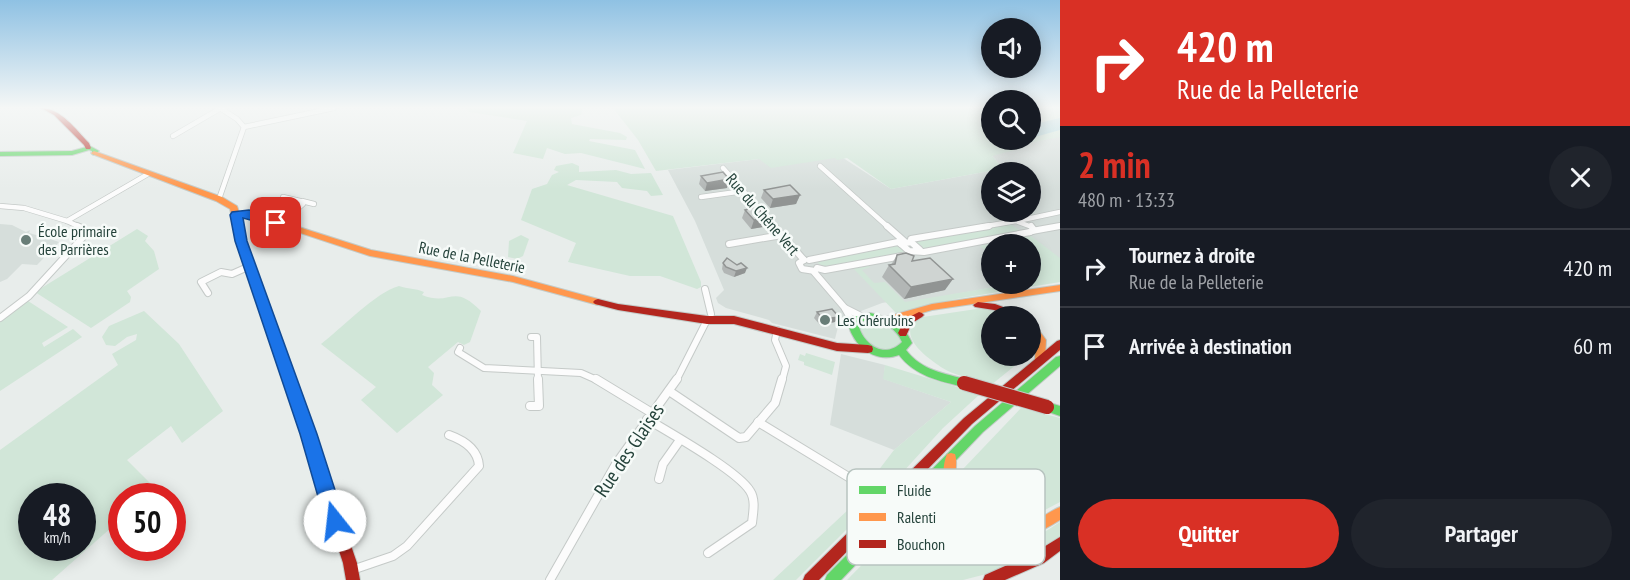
<!DOCTYPE html>
<html lang="fr">
<meta charset="utf-8">
<style>
:root{--surface:#171b24;--page:#20242c;--text:#f1f3f6;--muted:#9ea1a6;--line:#363941;--accent:#d93025}
body{margin:0;font-family:"PT Sans Narrow",sans-serif;background:var(--page);color:var(--text);height:100vh;display:flex;flex-direction:column;font-size:22px;white-space:nowrap}
*{box-sizing:border-box;margin:0}
p{font-size:20px;color:var(--muted)}
.icon{flex:none;width:33px;height:33px;fill:none;stroke:currentColor;stroke-width:2;stroke-linecap:round;stroke-linejoin:round}
.map{position:relative;flex:1;overflow:hidden}
.drawer{display:flex;flex-direction:column;background:var(--surface);width:570px}
.drawer>*{flex:none}
.guide{background:#d93025;color:#fff;overflow:hidden}
.controls{position:absolute;left:981px;top:18px;display:grid;gap:12px}
.controls a{display:grid;place-items:center;width:60px;height:60px;border-radius:50%;background:var(--surface);box-shadow:0 3px 15px #0003;font-size:30px}
.speed{position:absolute;left:18px;top:483px;display:flex;gap:12px;font-size:30px;font-weight:700;text-align:center}
.speed>*{display:grid;place-content:center;width:78px;height:78px;border-radius:50%;background:var(--surface);box-shadow:0 3px 15px #0003;line-height:1}
.speed small{font-size:15px;font-weight:400}
.speed .limit{border:9px solid #d22;background:#fff;color:#111}
.pin{position:absolute;display:grid;place-items:center;width:51px;height:51px;color:#fff;margin:-26px;border-radius:12px;box-shadow:0 3px 9px #0006}
.me{position:absolute;width:66px;margin:-33px;rotate:344deg;stroke-linejoin:round;filter:drop-shadow(0 0 4px #0008)}
.turn{display:flex;align-items:center;gap:21px;height:126px;padding:0 18px;font-size:27px}
.turn .icon{width:78px;height:78px;stroke-width:2.5}
.turn b{display:block;font-size:42px;line-height:51px}
.round{display:grid;place-items:center;flex:none;width:63px;height:63px;border-radius:32px;background:var(--page)}
.summary{display:flex;align-items:center;justify-content:space-between;height:102px;padding:0 18px}
h1{font-size:36px;font-weight:800;line-height:45px;color:var(--accent)}
.action{display:flex;gap:12px;margin-top:auto;padding:12px 18px}
.action a{flex:1;height:69px;border-radius:36px;background:var(--accent);color:#fff;font-size:24px;font-weight:800;line-height:69px;text-align:center}
.action a+a{background:var(--page);color:var(--text)}
ul{padding:0;list-style:none}
li{display:flex;align-items:center;gap:18px;height:78px;padding:0 18px;border-top:2px solid var(--line)}
li div{flex:1}
li b{display:block;font-size:22px}
li em{font-style:normal}
main{display:flex;flex:1;min-height:0}
.map>svg:first-child{display:block}
.built{fill:#d6dedb;fill-rule:evenodd}
.green{fill:#d1e6d8;fill-rule:evenodd}
.water{fill:#a9d4db}
.lines{fill:none;stroke-linecap:round;stroke-linejoin:round}
.street-far2-casing{stroke:#c5cac8;stroke-width:6}
.street-far1-casing{stroke:#c5cac8;stroke-width:8}
.street-casing{stroke:#c5cac8;stroke-width:10}
.fast-casing{stroke:#c3cbc8;stroke-width:2}
.slow-casing{stroke:#c3cbc8;stroke-width:2}
.jam-casing{stroke:#c3cbc8;stroke-width:2}
.street-far2{stroke:#fcfcfc;stroke-width:4.5}
.street-far1{stroke:#fcfcfc;stroke-width:6}
.street{stroke:#fcfcfc;stroke-width:8}
.fast{fill:#63d668;fill-rule:evenodd}
.slow{fill:#ff974d;fill-rule:evenodd}
.jam{fill:#b3261e;fill-rule:evenodd}
.jam-bridge-casing{stroke:#c3ccc9;stroke-width:16;stroke-linecap:butt}
.jam-bridge{stroke:#b3261e;stroke-width:14}
.wall{fill:#b2b6b5}
.shaded-wall{fill:#919493}
.building{fill:#cfd4d2;stroke:#919493;stroke-width:1.5}
.route{fill:#1a73e8;stroke:#114b97;stroke-width:1.5}
.poi-dot{fill:#697e78;stroke:#f7fbf9;stroke-width:2}
.labels{text-anchor:middle;stroke-width:5;stroke-linejoin:round;paint-order:stroke}
.street-label{font-size:16px;fill:#24423a;stroke:#f7fbf9}
.poi-label{font-size:16px;fill:#24423a;stroke:#f7fbf9;text-anchor:start}
.near-street-label{font-size:20px;fill:#24423a;stroke:#f7fbf9}
.key{fill:#f7fbf9;stroke:#b8c4c0;stroke-width:1.5}
.key-label{font-size:16px;fill:#24423a}
</style>
<main>
<div class="map">
<svg width="1060" height="580" viewBox="0 0 1060 580">
<rect width="100%" height="100%" fill="#e8edeb"/>
<g class="built">
<path d="M1060,113V275L1030,244H992V284H1012L905,303L894,301L882,303L840,319L835,339L772,323L769,320L726,308L718,303L716,298L724,290L695,221L668,170L759,159L840,156L891,189L995,170L1000,165L983,146L992,140H1030ZM992,172H1030V212H992Z"/>
<path d="M0,224L12,225L26,232L30,230L29,233L36,235L43,234L41,236L59,242L37,265L22,264L7,279L0,282Z"/>
<path d="M841,354L885,365L884,379L951,402L894,450L830,425Z"/>
</g>
<g class="green">
<path d="M467,108H583L581,115L571,118L572,124L620,133L627,137L626,140L590,139L589,141L635,150L645,169L581,153L565,154L547,148L543,159L513,153L527,121L469,112Z"/>
<path d="M613,108H991L992,140H1030L1031,108H1060V137L1019,145L1022,148L992,156L1000,165L995,170L891,189L847,158L837,160L835,158L771,168L759,159L656,171L638,140Z"/>
<path d="M572,163L579,166V172L616,170L631,174L651,173L663,195L651,196L647,191L622,188L617,182L576,180L567,185L673,216L701,282V287L697,289L660,276H630L568,262L576,243L521,220L532,189L547,184L552,175L559,172L554,170L556,166Z"/>
<path d="M1010,224L1022,232L924,251L922,246L913,240Z"/>
<path d="M137,229L148,236L145,241L154,251L159,269L127,291L131,297L130,302L91,328L35,292Z"/>
<path d="M521,235L529,239L523,256L517,259L508,257L509,241Z"/>
<path d="M1031,236L1060,258V282L956,299L896,313L853,268L868,265L870,267L862,270L874,283L885,282L905,302L1012,284H1030V244H992L991,255L980,246Z"/>
<path d="M897,245L903,250V254L826,268L819,264L817,260Z"/>
<path d="M399,286C408,289 415,288 424,292L422,295C452,307 452,282 481,311L470,342L464,345L458,342L428,367L434,373L432,385L443,395L397,433L361,400L376,387L321,344C342,328 376,292 399,286Z"/>
<path d="M25,299L68,327L42,343L44,347L73,329L82,337L0,391V314Z"/>
<path d="M983,308L1012,316H992V356H1027L991,385C977,380 960,377 946,370C929,360 890,332 923,317Z"/>
<path d="M144,311L179,344L223,411L182,443L171,426L127,460L156,489L147,496H122L121,519L52,580H0V450L118,365L112,354L136,340L137,334L127,337L115,346L106,345L102,337L109,326ZM32,496H82V548H32Z"/>
<path d="M876,319L896,329L902,344L894,350H879L860,337L859,323Z"/>
<path d="M806,353L835,362L832,375L804,365V362L798,360L800,354L805,356Z"/>
<path d="M885,365L980,394L943,428L892,484L796,580H773L849,509L894,450L951,402L883,379Z"/>
<path d="M1021,408L1060,418V502L1024,521L1008,524L977,508L961,479L963,469Z"/>
<path d="M943,482C963,514 998,554 1040,534C1047,531 1053,526 1060,522V538L1006,569L963,580H847Z"/>
</g>
<path class="water" d="M1060,118V130L1031,138V125Z"/>
<g class="lines">
<g class="street-far2-casing">
<g id="street-far2">
<path d="M244,127L334,108"/>
<path d="M173,136L221,108"/>
<path d="M820,166L888,227"/>
<path d="M723,168L775,227"/>
<path d="M701,197L744,191"/>
<path d="M219,199L244,127L237,119L220,108"/>
<path d="M302,201L314,204"/>
<path d="M0,206L24,208L67,221L148,174"/>
<path d="M1022,220L1060,212"/>
<path d="M67,221L80,227"/>
<path d="M280,224L303,204L300,201L283,197"/>
<path d="M981,227L1016,221L1032,227"/>
<path d="M1054,227L1060,226"/>
</g>
</g>
<g class="street-far1-casing">
<g id="street-far1">
<path d="M774,226L804,260"/>
<path d="M887,226L904,241"/>
<path d="M1032,231L1060,226"/>
<path d="M1030,232L1034,230L1031,226"/>
<path d="M911,242V239L989,226"/>
<path d="M729,244L782,235"/>
<path d="M920,250L911,242L901,244L909,251L924,252L1030,232"/>
<path d="M804,260L799,263L802,269L815,271"/>
<path d="M809,260L898,242L901,244"/>
<path d="M817,268L825,270L902,256"/>
<path d="M814,272L844,307L853,323"/>
<path d="M705,289L711,314"/>
<path d="M208,293L201,282L221,272L232,274L250,266"/>
<path d="M845,308L863,317"/>
<path d="M0,318L29,296L85,235L84,229L77,226"/>
<path d="M777,330L775,340L786,366L782,381"/>
<path d="M531,337H537L538,381"/>
<path d="M460,348L458,352L484,368L581,373L599,381"/>
<path d="M676,381L707,320"/>
</g>
</g>
<g class="street-casing">
<g id="street">
<path d="M596,379L652,413"/>
<path d="M669,391L739,438L746,437L775,403L782,379"/>
<path d="M530,406H539L538,379"/>
<path d="M647,419C670,433 738,471 750,491C756,500 753,513 752,523L708,553"/>
<path d="M758,422L855,481"/>
<path d="M659,479L663,464L680,440"/>
<path d="M352,570L393,556L407,546L479,466C478,449 463,440 449,435"/>
<path d="M550,580L616,464L677,379"/>
</g>
</g>
<g class="fast-casing">
<g id="fast">
<path d="M90,146L99,151L94,155L92,154V151L89,150L72,155L0,156V152L72,151Z"/>
<path d="M870,313C890,317 904,324 912,343L906,350C922,371 944,373 968,380L969,383L968,386L964,387C939,381 915,376 899,355C875,364 853,346 848,323L854,317ZM870,319C884,322 896,328 902,342C884,360 863,344 858,324L860,322Z"/>
<path d="M1060,356V366L983,432L841,580H825L827,575L975,426L1056,357Z"/>
<path d="M1047,402L1060,406V416L1043,410L1042,407L1043,404Z"/>
</g>
</g>
<g class="slow-casing">
<g id="slow">
<path d="M94,151L222,197L237,206L239,212H252L371,250L513,276L598,299L603,302L598,305L513,282L370,256L249,216L240,217L245,241L275,324L273,327H267L265,324L237,241L230,209L216,201L92,154L91,153Z"/>
<path d="M1060,285V291L932,310L885,324L882,322L880,320L882,318L932,304Z"/>
<path d="M1030,322H1033L1046,340L1045,360L1044,363L1040,364L1036,363L1035,360L1036,341L1030,333Z"/>
<path d="M951,453L955,454C958,463 954,473 957,482C966,510 1003,528 1031,522C1041,519 1050,511 1060,507V520C1050,526 1038,534 1026,535C986,539 929,499 947,454Z"/>
</g>
</g>
<g class="jam-casing">
<g id="jam">
<path d="M41,108C61,108 76,130 89,143L91,148L90,149H86L84,145L54,115Z"/>
<path d="M598,299L618,304L707,316H734L837,343L868,345L872,346L873,349L872,352L868,353L837,351L734,324H707L618,310L595,304L593,302L595,300Z"/>
<path d="M978,302L995,304L1022,314L1024,316H1011L994,310L975,307L973,305Z"/>
<path d="M919,312L922,313L924,315L922,317L912,323L906,336H900L898,333L905,319Z"/>
<path d="M270,320L273,321L275,324L357,563L360,580H346L343,563L265,324L267,321Z"/>
<path d="M1060,340V350L972,424L819,580H803L805,575L964,418L1057,341Z"/>
<path d="M1060,537V551L1044,563L1005,580H983L985,575L1034,553Z"/>
</g>
</g>
<use href="#street-far2" class="street-far2"/>
<use href="#street-far1" class="street-far1"/>
<use href="#street" class="street"/>
<use href="#fast" class="fast"/>
<use href="#slow" class="slow"/>
<use href="#jam" class="jam"/>
<g class="jam-bridge-casing">
<path id="jam-bridge" d="M964,383L1047,407"/>
</g>
<use href="#jam-bridge" class="jam-bridge"/>
</g>
<g class="wall">
<path d="M701,176L727,188L705,191L699,184Z"/>
<path d="M764,190L800,195L796,204L770,208L761,198Z"/>
<path d="M745,210L766,218L763,227L751,229L742,218Z"/>
<path d="M897,255L912,261L945,290L904,299L882,277L889,265H891Z"/>
<path d="M723,263L745,273L734,277L724,273L722,269Z"/>
<path d="M817,312L835,322L820,325L814,318Z"/>
</g>
<g class="shaded-wall">
<path d="M729,179L727,188L705,191L707,183Z"/>
<path d="M800,195L796,204L770,208L773,199Z"/>
<path d="M766,218L763,227L751,229L754,220Z"/>
<path d="M747,268L745,273L734,277L736,271Z"/>
<path d="M953,279L945,290L904,299L911,287Z"/>
<path d="M839,317L835,322L820,325L823,319Z"/>
</g>
<g class="building">
<path d="M723,172L729,179L707,183L701,176Z"/>
<path d="M790,185L800,195L773,199L764,190Z"/>
<path d="M757,207L766,218L754,220L745,210Z"/>
<path d="M906,253L914,256L912,261L930,258L953,279L911,287L889,265L895,264L897,255Z"/>
<path d="M727,258L737,265L741,263L747,268L736,271L726,267L723,263Z"/>
<path d="M832,309L839,317L823,319L817,312Z"/>
</g>
<linearGradient id="sky" x2="0" y2="1"><stop stop-color="#8fc1e3"/><stop offset="0.57" stop-color="#f5f7f6"/><stop offset="1" stop-color="#f5f7f6" stop-opacity="0"/></linearGradient>
<rect width="1060" height="189" fill="url(#sky)"/>
<path class="route" d="M249,210L280,220L282,223L276,227L243,218L247,241L317,434L345,521L342,528L335,531L328,528L325,521L300,434L235,241L230,215L232,212Z"/>
<g class="poi-dot">
<circle cx="26" cy="240" r="6"/>
<circle cx="825" cy="320" r="6"/>
</g>
<g class="labels">
<g class="street-label">
<text transform="translate(763 214) rotate(49)" y="6">Rue du Chêne Vert</text>
<text transform="translate(472 257) rotate(11)" y="6">Rue de la Pelleterie</text>
</g>
<g class="poi-label">
<text x="38" y="237">École primaire<tspan x="38" dy="18">des Parrières</tspan></text>
<text x="837" y="326">Les Chérubins</text>
</g>
<g class="near-street-label">
<text transform="translate(629 450) rotate(-56)" y="7">Rue des Glaises</text>
</g>
</g>
<rect x="847" y="469" width="198" height="96" rx="9" class="key"/>
<rect x="859" y="486" width="27" height="8" fill="#63d668"/>
<rect x="859" y="513" width="27" height="8" fill="#ff974d"/>
<rect x="859" y="540" width="27" height="8" fill="#b3261e"/>
<g class="key-label">
<text x="897" y="496">Fluide</text>
<text x="897" y="523">Ralenti</text>
<text x="897" y="550">Bouchon</text>
</g>
</svg>
<div class="controls">
<a><svg class="icon" aria-label="sound" viewBox="0 0 24 24"><path d="M4 9h4l5-4v14l-5-4H4zM17 9q2 3 0 6"/></svg></a>
<a><svg class="icon" aria-label="search" viewBox="0 0 24 24"><circle cx="10" cy="10" r="6"/><path d="M15 15l6 6"/></svg></a>
<a><svg class="icon" aria-label="layers" viewBox="0 0 24 24"><path d="M12 4l9 5-9 5-9-5zM3 14l9 5 9-5"/></svg></a>
<a>+</a>
<a>−</a>
</div>
<div class="speed"><div>48<small>km/h</small></div><div class="limit">50</div></div>
<div class="pin" style="left:276px;top:223px;background:#d93025"><svg class="icon" aria-label="arrive" viewBox="0 0 24 24"><path d="M6 21V4h12l-3 4 3 4H6"/></svg></div>
<svg class="me" style="left:335px;top:521px" viewBox="-20 -20 40 40"><circle r="19" fill="#fff"/><path d="M0-13L10 11 0 6-10 11z" fill="#1a73e8"/></svg>
</div>
<section class="drawer">
<div class="guide">
<div class="turn"><svg class="icon" aria-label="right" viewBox="0 0 24 24"><path d="M7 20v-9h11M14 6l5 5-5 5"/></svg><div><b>420 m</b>Rue de la Pelleterie</div></div>
</div>
<div class="summary"><div><h1>2 min</h1><p>480 m · 13:33</p></div><a class="round"><svg class="icon" aria-label="close" viewBox="0 0 24 24"><path d="M6 6l12 12M18 6L6 18"/></svg></a></div>
<ul>
<li><svg class="icon" aria-label="right" viewBox="0 0 24 24"><path d="M7 20v-9h11M14 6l5 5-5 5"/></svg><div><b>Tournez à droite</b><p>Rue de la Pelleterie</p></div><em>420 m</em></li>
<li><svg class="icon" aria-label="arrive" viewBox="0 0 24 24"><path d="M6 21V4h12l-3 4 3 4H6"/></svg><div><b>Arrivée à destination</b></div><em>60 m</em></li>
</ul>
<div class="action"><a>Quitter</a><a>Partager</a></div>
</section>
</main>
